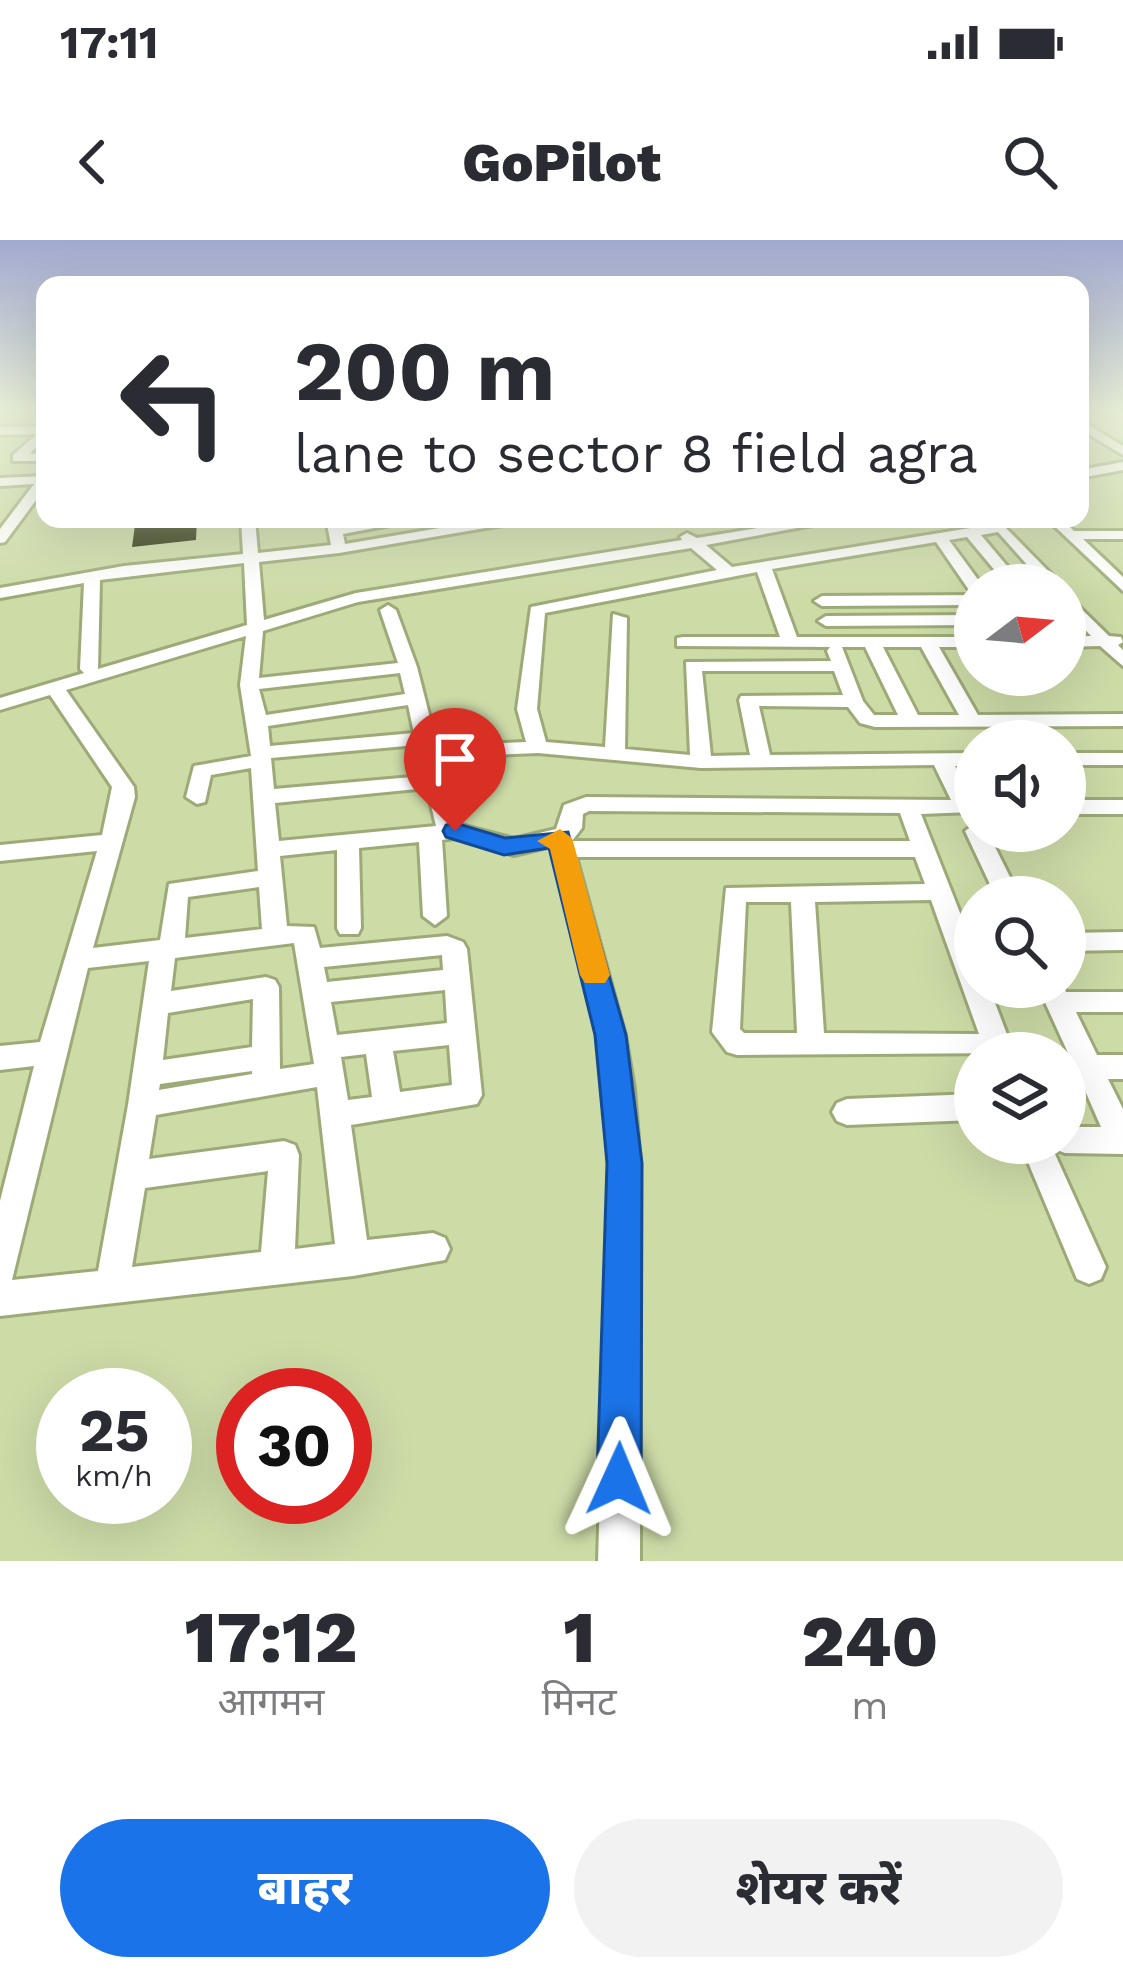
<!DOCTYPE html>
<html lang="hi">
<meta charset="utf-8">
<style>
:root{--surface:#fff;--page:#f2f2f3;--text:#2b2b33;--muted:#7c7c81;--accent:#1a73e8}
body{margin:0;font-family:"Work Sans","Noto Sans Devanagari",sans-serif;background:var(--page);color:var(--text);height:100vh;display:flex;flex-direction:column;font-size:45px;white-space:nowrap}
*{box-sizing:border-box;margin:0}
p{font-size:39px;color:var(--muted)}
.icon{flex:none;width:66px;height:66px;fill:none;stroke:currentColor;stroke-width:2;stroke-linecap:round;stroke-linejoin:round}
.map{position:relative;height:1321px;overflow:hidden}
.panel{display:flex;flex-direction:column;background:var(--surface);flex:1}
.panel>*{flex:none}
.guide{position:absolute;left:36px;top:36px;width:1053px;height:252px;border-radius:24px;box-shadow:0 12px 48px #0002;background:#fff;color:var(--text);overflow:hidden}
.needle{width:78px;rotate:74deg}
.controls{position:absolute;left:954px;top:324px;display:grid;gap:24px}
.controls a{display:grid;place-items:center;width:132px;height:132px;border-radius:50%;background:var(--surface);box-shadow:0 12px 48px #0002;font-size:60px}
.speed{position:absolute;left:36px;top:1128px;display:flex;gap:24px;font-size:60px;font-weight:700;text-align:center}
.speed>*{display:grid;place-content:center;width:156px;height:156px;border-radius:50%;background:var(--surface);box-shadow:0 12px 48px #0002;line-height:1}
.speed small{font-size:30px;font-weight:400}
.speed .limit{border:18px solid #d22;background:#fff;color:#111}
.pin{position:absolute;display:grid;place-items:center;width:102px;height:102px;color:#fff;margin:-123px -51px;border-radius:50% 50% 50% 0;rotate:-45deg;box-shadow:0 0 12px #0007}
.pin .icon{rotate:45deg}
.me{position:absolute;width:132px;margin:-66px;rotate:1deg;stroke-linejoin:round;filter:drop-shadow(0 0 9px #0008)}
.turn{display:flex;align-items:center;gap:42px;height:252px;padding:0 60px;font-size:54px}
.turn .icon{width:156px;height:156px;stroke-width:2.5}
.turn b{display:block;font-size:84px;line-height:102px}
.eta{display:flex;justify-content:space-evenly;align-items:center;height:204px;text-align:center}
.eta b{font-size:72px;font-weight:800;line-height:84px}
.button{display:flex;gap:24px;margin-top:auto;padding:24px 60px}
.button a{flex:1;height:138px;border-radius:72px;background:var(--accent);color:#fff;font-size:48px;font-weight:800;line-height:138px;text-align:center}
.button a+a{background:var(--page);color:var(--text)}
.status{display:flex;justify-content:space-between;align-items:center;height:84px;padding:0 60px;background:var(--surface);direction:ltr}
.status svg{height:33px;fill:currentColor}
header{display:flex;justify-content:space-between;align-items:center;height:156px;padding:0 60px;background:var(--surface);font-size:54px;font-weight:800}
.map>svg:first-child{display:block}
.building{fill:#242b07}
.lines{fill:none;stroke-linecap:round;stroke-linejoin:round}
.minor-casing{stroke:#9daa78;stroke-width:6}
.minor{fill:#fff;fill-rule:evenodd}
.route{fill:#1a73e8;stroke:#114b97;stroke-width:3}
.slow{fill:#f59e0b}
</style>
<div class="status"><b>17:11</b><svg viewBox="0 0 49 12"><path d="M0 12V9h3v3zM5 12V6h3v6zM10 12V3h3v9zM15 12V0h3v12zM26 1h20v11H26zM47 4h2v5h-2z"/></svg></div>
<header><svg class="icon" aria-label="back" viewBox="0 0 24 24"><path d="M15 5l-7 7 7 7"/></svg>GoPilot<svg class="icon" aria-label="search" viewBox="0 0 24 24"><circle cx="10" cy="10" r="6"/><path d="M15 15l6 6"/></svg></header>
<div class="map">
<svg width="1123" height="1321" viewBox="0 0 1123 1321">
<rect width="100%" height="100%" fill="#cddba7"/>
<path class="building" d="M197,279L196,300L132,307L135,285Z"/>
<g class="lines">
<g class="minor-casing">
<g id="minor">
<path d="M1080,180L1123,206V215L1080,189Z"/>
<path d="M45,186V199L29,214L45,213V221H13V215L37,194L0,195V187Z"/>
<path d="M1123,222V230L1080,238V230Z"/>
<path d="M45,236V248L5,302L0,303V289L34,244L0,246V238Z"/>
<path d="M241,279H255L258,313L331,305L326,279H340L341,286L422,279L343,294L345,304L493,279H507L509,284L339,313L259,322L264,380L356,353L682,300L680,297L687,293L697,298L812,279H845L706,305L732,327L1001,283L1062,345H1045L998,292L981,295L1023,345H1007L967,297L949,300L982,345H975V352L969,350L936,302L772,329L797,397H975V407H939L978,475L1123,474V486L875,487L860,483L848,467L759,466L770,515L975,513V525L955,526L975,565L973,572L921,574L975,711V747H989L1014,813L737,815L727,812L712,792L726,648L925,644L915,617H576L625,795L634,849L640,923V1321H598L610,923L606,849L597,795L551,606L514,615L455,598L442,600L447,676L435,685L423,676L419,602L359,608L361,688L358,694H340L337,688V610L280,616L287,686L314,687L320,708L447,696L463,702L467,709L482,855L477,864L351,885L367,1000L433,993L445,998L450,1009L445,1020L353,1036L0,1076V961L34,826L0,830V806L40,802L97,611L0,621V605L102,595L112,547L50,455L0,470V458L84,433L80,429L84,343L0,358V348L124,326L243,314ZM691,308L717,330L531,367L517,469L526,502L437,506L417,427L396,370L388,365L380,370L398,423L259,438L263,391L358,362ZM244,323L247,385L98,429L100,340ZM757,332L780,397H683L677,398V406L830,407L827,411L831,421L686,422L690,515L625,509L627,378L613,374L605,507L546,502L537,469L545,373ZM246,396L240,445L251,516L194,526L186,557L197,564L205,562L211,535L251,528L258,631L169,644L160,700L93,708L135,557L134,547L66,450ZM842,407H865L898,475H874L863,461ZM883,407H921L959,475H918ZM702,431H834L843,455L741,456L739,460L750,515L711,516ZM400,433L405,454L266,475L259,449ZM408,465L414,493L270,506L268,486ZM417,505L424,536L274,549L271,518ZM538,513L701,528L934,525L951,560L586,557L564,565L556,589L514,599L457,584L440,517ZM427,548L436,586L279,601L275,563ZM589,571L900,573L910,601H572L582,588L583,574ZM259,647L262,689L185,698L188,657ZM931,660L979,794L824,793L815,662ZM746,662H791L797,793H744L740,789ZM294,703L314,824L280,829L279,747L275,740L266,737L171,751L175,718ZM442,715L443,730L327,742L324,727ZM149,721L128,865L98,1031L12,1040L88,728ZM445,750L447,783L337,795L331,762ZM253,759L252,807L163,820L168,773ZM449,805L452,845L400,852L393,811ZM366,814L372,857L348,860L341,817ZM252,831V834L159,850L160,844ZM317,847L335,1004L295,1009L299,915L295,905L284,901L149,919L156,875ZM268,931L261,1012L132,1027L145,948Z"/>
<path d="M1047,279H1062L1074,291H1123V299H1083L1123,337V351Z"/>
<path d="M1065,353L1109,396L1121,397L1123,402L1118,405L1123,410V426L1100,406L1065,407V397L1091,396L1065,368Z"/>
<path d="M975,355V365L822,366L814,361L822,356Z"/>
<path d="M975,375V385L826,386L818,381L826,376Z"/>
<rect x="1065" y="513" width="58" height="12"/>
<rect x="1065" y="560" width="58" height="14"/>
<path d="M975,584V591H987L1020,657H996L965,591Z"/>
<path d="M1123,692V710L1065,711V693Z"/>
<path d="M1038,747H1064L1066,752H1123V772H1076L1097,815H1123V839H1108L1123,869V914L1065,913L1054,909L1051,903H1065V887H1101L1080,839H1065V815H1069Z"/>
<path d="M975,854V880L847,885L837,881L832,872L837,863L847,859Z"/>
<path d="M1020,903H1050L1106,1027L1101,1039L1089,1044L1077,1039Z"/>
</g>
</g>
<use href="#minor" class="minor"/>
</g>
<linearGradient id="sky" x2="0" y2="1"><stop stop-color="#a2a9d0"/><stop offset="0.48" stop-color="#e8efd7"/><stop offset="1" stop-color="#e8efd7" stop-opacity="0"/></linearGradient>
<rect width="1123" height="358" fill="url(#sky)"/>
<path class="route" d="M455,583L505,598L568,592L626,795L642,923L641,1239L635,1255L619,1261L604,1255L597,1239L607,923L595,795L549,608L504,615L446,597L443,591L446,585Z"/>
<path class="slow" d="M560,589L572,598L610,735L605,743H585L580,735L550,609L537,601Z"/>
</svg>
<div class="controls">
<a><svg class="needle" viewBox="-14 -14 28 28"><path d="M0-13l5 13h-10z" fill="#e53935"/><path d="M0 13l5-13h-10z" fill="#7c7c81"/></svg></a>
<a><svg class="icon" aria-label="sound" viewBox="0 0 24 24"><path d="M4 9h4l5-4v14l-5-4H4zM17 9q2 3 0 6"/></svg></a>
<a><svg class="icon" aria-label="search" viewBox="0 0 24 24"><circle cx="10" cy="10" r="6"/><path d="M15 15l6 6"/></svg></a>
<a><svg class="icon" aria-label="layers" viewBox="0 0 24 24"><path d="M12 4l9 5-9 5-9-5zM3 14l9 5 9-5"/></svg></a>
</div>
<div class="speed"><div>25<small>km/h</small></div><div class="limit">30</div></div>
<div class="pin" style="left:455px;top:591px;background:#d93025"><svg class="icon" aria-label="arrive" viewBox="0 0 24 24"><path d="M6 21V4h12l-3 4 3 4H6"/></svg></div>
<svg class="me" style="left:619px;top:1239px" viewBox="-20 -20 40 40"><path d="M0-17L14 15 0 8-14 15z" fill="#1a73e8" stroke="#fff" stroke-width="4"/></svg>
<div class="guide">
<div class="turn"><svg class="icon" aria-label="left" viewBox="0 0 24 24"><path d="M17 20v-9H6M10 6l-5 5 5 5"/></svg><div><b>200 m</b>lane to sector 8 field agra</div></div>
</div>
</div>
<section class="panel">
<div class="eta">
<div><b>17:12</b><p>आगमन</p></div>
<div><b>1</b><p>मिनट</p></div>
<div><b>240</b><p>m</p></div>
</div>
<div class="button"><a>बाहर</a><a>शेयर करें</a></div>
</section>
